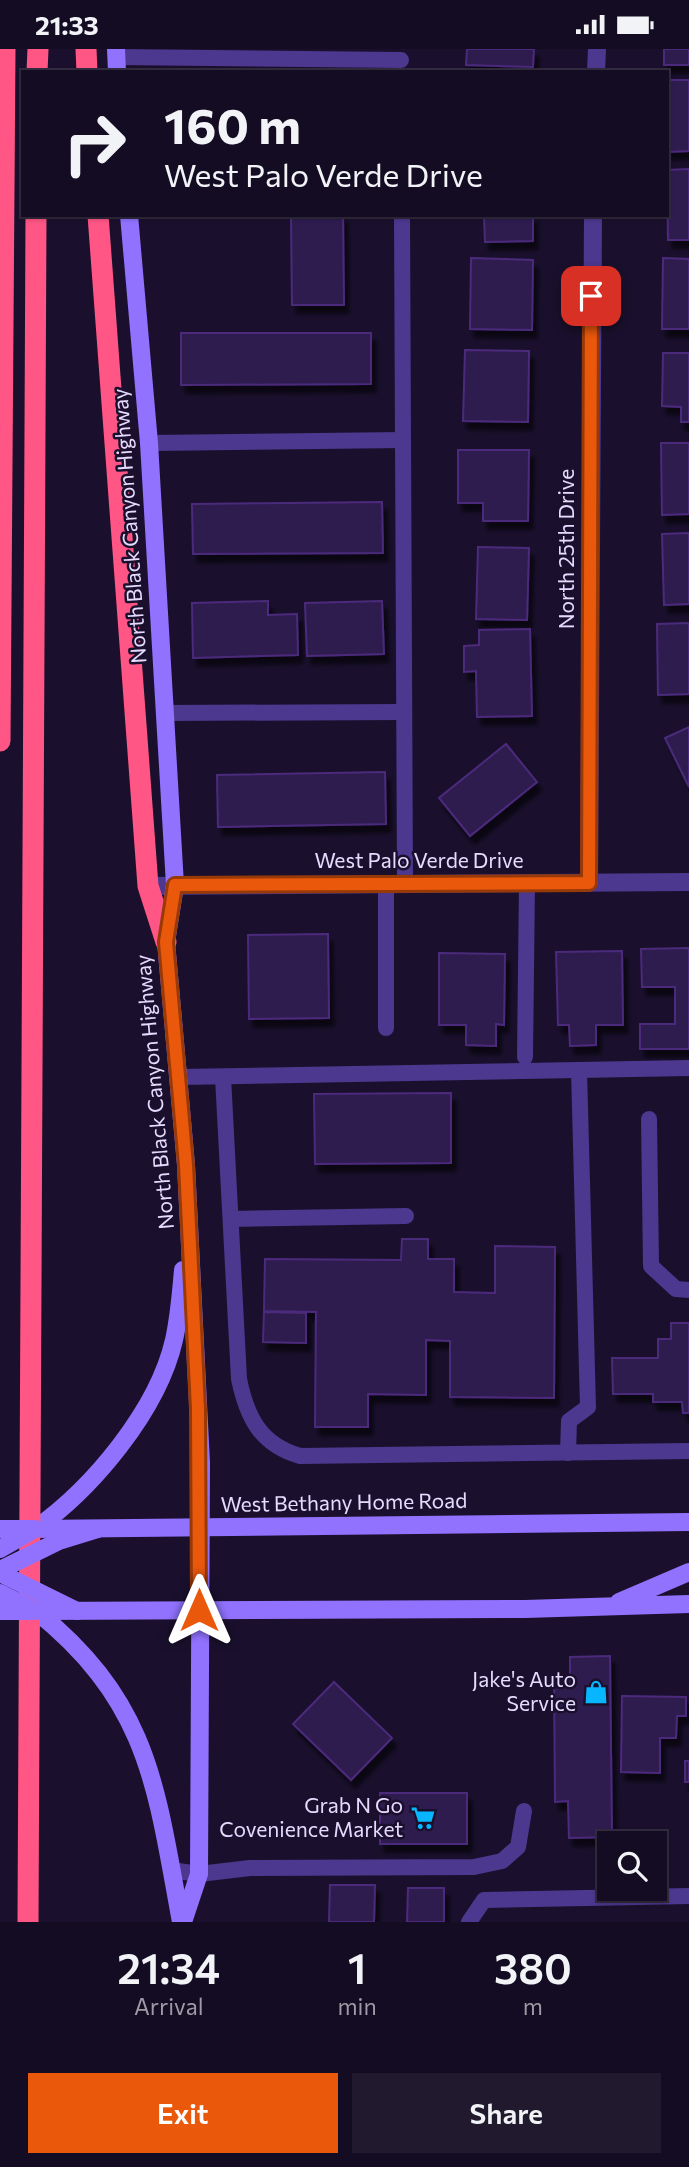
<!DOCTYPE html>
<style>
:root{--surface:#140c22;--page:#211a2f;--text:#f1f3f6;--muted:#9d9ba5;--line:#332c40;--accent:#ea580c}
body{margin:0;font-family:Commissioner,sans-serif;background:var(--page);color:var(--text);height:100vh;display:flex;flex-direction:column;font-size:26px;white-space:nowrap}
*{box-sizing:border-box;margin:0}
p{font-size:23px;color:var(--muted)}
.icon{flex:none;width:38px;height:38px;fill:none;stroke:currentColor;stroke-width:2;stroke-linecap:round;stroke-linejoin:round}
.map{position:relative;height:1873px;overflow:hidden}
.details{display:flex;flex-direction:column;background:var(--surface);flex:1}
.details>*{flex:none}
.banner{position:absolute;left:21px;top:21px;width:648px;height:147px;border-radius:0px;box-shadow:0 2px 5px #0004,0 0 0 2px var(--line);background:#140c22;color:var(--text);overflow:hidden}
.tools{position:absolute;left:597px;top:1782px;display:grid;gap:14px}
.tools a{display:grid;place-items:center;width:70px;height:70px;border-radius:0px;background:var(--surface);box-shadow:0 2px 5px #0004,0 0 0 2px var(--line);font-size:35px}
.pin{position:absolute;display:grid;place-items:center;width:60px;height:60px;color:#fff;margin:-30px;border-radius:14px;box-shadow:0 4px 10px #0006}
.me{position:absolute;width:77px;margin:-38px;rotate:0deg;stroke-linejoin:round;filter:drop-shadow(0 0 5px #0008)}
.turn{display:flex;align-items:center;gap:24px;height:147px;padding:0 28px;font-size:32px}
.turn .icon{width:91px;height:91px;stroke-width:2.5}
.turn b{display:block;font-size:49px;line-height:60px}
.eta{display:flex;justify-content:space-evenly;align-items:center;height:119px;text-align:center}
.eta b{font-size:42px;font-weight:600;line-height:49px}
.primary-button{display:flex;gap:14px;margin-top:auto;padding:14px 28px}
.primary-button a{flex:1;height:80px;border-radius:0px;background:var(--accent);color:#fff;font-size:28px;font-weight:600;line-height:80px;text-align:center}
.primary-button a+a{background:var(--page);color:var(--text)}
.status{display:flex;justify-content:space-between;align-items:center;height:49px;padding:0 35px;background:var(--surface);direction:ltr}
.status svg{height:19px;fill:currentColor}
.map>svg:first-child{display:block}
.building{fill:#2f1a4f;stroke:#4b2b7c;stroke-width:2;filter:url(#shadow)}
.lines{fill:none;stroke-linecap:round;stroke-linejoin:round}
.service{stroke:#4c388e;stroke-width:16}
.minor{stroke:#4c388e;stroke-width:18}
.secondary{stroke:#9172ff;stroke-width:18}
.motorway{stroke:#ff5686;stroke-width:21}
.secondary-bridge{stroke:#9172ff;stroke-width:18}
.route-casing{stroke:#983908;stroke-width:18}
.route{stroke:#ea580c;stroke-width:12}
.labels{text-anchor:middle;stroke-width:5;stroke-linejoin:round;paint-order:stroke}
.street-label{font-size:21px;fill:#e6dbff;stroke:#1a102d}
.poi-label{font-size:21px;fill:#e6dbff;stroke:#1a102d;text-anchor:end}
</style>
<div class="status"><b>21:33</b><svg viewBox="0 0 49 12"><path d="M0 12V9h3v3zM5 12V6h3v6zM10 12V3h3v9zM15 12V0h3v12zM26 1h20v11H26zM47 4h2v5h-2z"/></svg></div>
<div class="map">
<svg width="689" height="1873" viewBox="0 0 689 1873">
<defs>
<filter id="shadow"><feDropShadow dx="4.5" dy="8" stdDeviation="2" flood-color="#0009"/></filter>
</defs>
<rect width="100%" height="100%" fill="#1a102d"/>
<g class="building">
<path d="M467,0H534L533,18L466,16Z"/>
<rect x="664" y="0" width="25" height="16"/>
<path d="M667,31H689V102L667,103Z"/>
<path d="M689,120V191H668L667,121Z"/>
<path d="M291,166H343L344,256H292Z"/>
<path d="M484,166H533V192L485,193Z"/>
<path d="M471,209L533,211L532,281L470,280Z"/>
<path d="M663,209L689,210V280H662Z"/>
<path d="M181,284H371V335L181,336Z"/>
<path d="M465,301L529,302L528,373L463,372Z"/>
<path d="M663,304H689V373H681V358L662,357Z"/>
<path d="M661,394H689V465L662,466Z"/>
<path d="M458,401H529L528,472H483V454H458Z"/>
<path d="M382,453L383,504L193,505L192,455Z"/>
<path d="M689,484V555L664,556L662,485Z"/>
<path d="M478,498L529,499L527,571L476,570Z"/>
<path d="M268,552V566L297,565L298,606L193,609L192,554Z"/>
<path d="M382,552L384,605L307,607L305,554Z"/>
<path d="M689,574V645L658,646L657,575Z"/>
<path d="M530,580L532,667L477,668L476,622L464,623V597L479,596V581Z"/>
<path d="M689,678V738L665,689Z"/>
<path d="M506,695L537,733L470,787L439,749Z"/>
<path d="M385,723L386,775L218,778L217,726Z"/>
<path d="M328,885L329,969L249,970L248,886Z"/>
<path d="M689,899V1000H640V975H675V938H642L641,900Z"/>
<path d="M622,902L623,976H596V996L570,997L569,976H558L556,903Z"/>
<path d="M439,904L505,905L504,976L496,975V997L466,996V976H439Z"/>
<path d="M451,1044V1114L315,1115L314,1045Z"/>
<path d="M402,1190H428V1210H454V1243L495,1244V1197L555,1198L554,1349L450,1348V1292L426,1291V1346L368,1345V1378H315L316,1263L264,1262L265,1210L401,1211Z"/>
<path d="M264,1263L306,1264V1294L263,1293Z"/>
<path d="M671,1274H689V1364H683L682,1353H653V1345H613L612,1309H658V1290H671Z"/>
<path d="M610,1607L612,1788L569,1789L568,1752L555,1753L554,1627H570V1608Z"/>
<path d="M334,1633L392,1689L351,1731L293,1675Z"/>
<path d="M622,1647L686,1648V1667H677L676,1689H660V1724L621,1723Z"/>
<rect x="685" y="1712" width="4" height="21"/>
<rect x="380" y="1744" width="87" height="51"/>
<path d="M330,1836H375L374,1873H329Z"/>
<path d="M408,1839H444V1873H407Z"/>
</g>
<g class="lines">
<g class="service">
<path d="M116,8L401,11"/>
<path d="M402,166L405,835"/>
<path d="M149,394L403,391"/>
<path d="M165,664L404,663"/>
<path d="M386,835V979"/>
<path d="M525,1008L527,834"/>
<path d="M180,1028L689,1019"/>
<path d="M223,1028L239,1330C247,1369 261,1396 300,1407L689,1402"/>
<path d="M649,1070L651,1217L676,1240L689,1241"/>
<path d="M231,1170L406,1167"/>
<path d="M568,1404L569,1372L588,1358L579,1021"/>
<path d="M171,1821L199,1825L250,1819L474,1818L502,1812L518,1798L524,1762"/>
<path d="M469,1873L484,1851L689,1847"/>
</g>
<g class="minor">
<path d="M596,23L597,0"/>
<path d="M589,834L593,166"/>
<path d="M148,837L689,833"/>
</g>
<g class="secondary">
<path d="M116,0L117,23"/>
<path d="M129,166L149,394L175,836L166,893L186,1116L201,1414L199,1825L183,1873"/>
<path d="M35,1480L689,1473"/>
<path d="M35,1480C93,1439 158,1361 174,1291C179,1269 181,1244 183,1221"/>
<path d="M619,1553L689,1523"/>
<path d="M36,1562L525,1560L689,1555"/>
<path d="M36,1562C150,1654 156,1738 181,1873"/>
</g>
<g class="motorway">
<path d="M86,0L87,23"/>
<path d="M37,23L38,0"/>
<path d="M98,166L148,837L166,893"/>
<path d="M0,692L5,0"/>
<path d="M28,1873L36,166"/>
</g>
<g class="secondary-bridge">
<path d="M0,1480H31"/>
<path d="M0,1500L35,1480"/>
<path d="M0,1521L59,1492L98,1480"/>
<path d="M0,1524L77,1562"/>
<path d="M0,1544L36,1562"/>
<path d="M0,1562H32"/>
</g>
</g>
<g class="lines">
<g class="route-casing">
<path id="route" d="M199,1561L198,1360L186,1116L166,893L175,836L589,834L591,247"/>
</g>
<use href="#route" class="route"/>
</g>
<defs>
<g id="shop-bare" transform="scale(1.89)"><path d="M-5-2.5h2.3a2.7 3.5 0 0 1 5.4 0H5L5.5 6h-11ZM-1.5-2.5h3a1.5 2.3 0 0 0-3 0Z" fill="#07b6ff" stroke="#1a102d" stroke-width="2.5" paint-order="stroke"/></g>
<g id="supermarket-bare" transform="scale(1.89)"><path d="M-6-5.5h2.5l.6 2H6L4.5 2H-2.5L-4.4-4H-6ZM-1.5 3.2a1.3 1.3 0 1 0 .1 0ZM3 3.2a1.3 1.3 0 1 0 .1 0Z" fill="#07b6ff" stroke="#1a102d" stroke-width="2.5" paint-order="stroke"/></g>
</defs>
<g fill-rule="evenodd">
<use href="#shop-bare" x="596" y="1643"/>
<use href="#supermarket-bare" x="423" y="1769"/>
</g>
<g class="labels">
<g class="street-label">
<text transform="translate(130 477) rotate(-94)" y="7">North Black Canyon Highway</text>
<text transform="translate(567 500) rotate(-90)" y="7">North 25th Drive</text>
<text x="419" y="819">West Palo Verde Drive</text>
<text transform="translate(155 1043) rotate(-95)" y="7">North Black Canyon Highway</text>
<text transform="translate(344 1454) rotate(-1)" y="7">West Bethany Home Road</text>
</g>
<g class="poi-label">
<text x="576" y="1638">Jake's Auto<tspan x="576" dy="24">Service</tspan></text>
<text x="403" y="1764">Grab N Go<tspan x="403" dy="24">Covenience Market</tspan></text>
</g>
</g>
</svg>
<div class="tools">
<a><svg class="icon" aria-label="search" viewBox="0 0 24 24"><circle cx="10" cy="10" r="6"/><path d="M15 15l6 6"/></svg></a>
</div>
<div class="pin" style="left:591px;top:247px;background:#d93025"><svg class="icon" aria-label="arrive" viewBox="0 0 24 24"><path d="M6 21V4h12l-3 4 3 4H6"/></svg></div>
<svg class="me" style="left:199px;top:1561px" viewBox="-20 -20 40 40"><path d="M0-17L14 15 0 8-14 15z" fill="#ea580c" stroke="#fff" stroke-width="4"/></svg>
<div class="banner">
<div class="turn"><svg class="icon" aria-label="right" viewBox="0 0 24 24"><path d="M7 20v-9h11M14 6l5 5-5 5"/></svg><div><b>160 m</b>West Palo Verde Drive</div></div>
</div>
</div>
<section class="details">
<div class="eta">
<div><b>21:34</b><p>Arrival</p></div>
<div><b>1</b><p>min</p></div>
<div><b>380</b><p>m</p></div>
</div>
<div class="primary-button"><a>Exit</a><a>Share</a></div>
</section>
